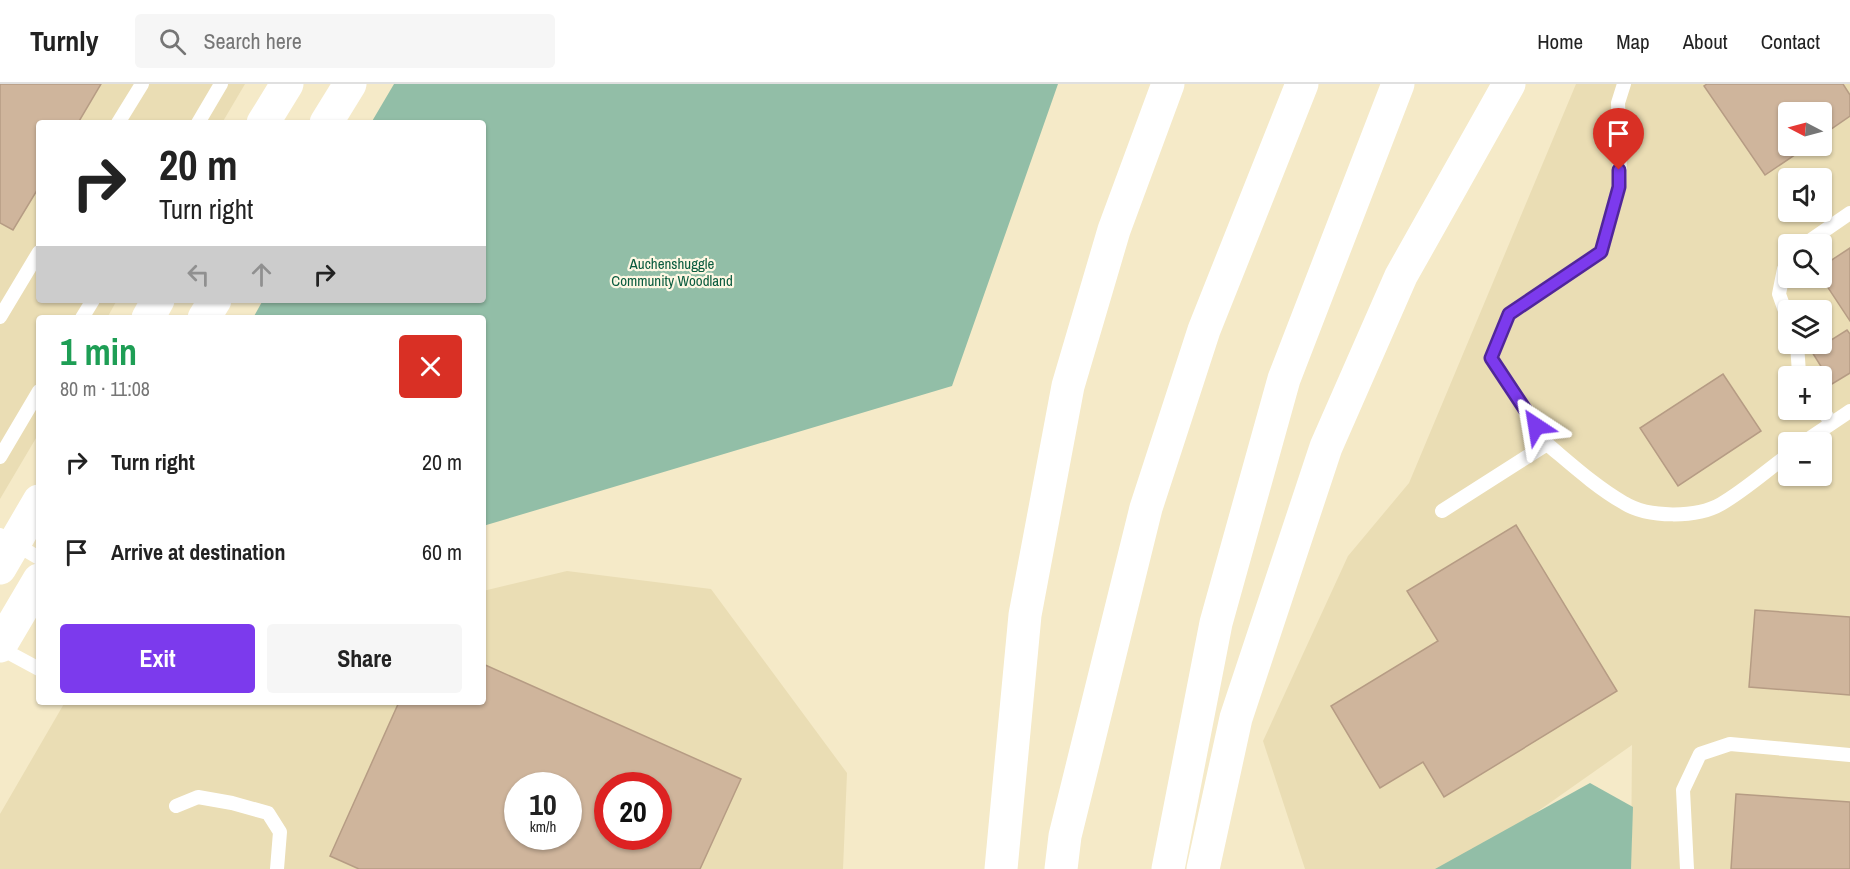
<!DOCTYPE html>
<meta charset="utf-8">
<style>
:root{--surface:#fff;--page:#f6f6f6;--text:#222;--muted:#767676;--line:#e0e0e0;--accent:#7c3aed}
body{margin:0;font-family:"Archivo Narrow",sans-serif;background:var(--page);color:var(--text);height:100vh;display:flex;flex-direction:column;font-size:22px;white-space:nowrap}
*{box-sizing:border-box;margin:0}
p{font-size:20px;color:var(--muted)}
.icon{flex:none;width:33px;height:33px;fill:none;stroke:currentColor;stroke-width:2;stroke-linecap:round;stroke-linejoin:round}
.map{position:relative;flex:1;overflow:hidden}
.panel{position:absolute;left:36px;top:231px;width:450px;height:390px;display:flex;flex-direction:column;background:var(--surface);border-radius:6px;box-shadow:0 2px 4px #0004}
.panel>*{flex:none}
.guide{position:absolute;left:36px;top:36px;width:450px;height:183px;border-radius:6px;box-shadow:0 2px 4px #0004;background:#fff;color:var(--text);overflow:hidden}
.needle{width:39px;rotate:276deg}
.controls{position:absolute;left:1778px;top:18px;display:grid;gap:12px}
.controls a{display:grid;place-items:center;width:54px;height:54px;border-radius:6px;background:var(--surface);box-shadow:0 2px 4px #0004;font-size:30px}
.speed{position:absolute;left:504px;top:688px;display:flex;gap:12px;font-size:30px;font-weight:700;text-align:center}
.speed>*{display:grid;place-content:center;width:78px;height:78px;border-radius:50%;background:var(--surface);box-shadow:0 2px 4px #0004;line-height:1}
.speed small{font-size:15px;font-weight:400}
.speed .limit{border:9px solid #d22;background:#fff;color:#111}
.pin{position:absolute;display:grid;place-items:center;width:51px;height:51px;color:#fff;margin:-62px -26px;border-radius:50% 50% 50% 0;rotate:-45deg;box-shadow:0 0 6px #0007}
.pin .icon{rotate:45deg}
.me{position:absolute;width:66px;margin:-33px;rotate:327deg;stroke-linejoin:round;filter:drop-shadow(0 0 4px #0008)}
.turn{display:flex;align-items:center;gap:21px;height:126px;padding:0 24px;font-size:27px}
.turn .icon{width:78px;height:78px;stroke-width:2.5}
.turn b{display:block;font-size:42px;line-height:51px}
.lanes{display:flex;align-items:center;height:57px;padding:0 24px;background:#0003;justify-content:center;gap:30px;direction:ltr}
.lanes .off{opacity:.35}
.round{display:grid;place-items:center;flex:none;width:63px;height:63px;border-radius:6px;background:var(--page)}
.overview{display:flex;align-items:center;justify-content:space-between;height:102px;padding:0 24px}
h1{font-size:36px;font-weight:700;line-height:45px;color:#1e9e55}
.cta{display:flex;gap:12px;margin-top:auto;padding:12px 24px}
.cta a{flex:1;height:69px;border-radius:6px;background:var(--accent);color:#fff;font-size:24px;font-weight:700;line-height:69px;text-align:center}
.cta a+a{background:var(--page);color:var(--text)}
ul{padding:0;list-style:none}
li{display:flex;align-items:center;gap:18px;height:90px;padding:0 24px}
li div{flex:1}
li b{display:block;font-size:22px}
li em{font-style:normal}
header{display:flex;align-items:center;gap:36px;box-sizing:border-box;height:84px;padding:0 30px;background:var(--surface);border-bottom:2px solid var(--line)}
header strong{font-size:28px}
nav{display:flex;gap:33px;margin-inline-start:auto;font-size:21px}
.search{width:420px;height:54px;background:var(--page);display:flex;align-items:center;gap:15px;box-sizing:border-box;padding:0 21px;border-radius:6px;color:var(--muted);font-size:22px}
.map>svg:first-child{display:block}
.built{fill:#eaddb4;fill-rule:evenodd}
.forest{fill:#92bea7}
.building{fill:#cfb59c;stroke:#b69c84;stroke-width:1.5;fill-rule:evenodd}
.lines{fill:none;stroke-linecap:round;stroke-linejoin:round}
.service{stroke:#fff;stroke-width:14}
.primary{stroke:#fff;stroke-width:33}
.motorway{stroke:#fff;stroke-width:33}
.route-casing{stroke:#51269a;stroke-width:15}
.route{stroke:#7c3aed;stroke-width:10}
.labels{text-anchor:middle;stroke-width:4.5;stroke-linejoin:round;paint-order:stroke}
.park-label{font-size:15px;fill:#0a5b3e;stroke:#fef7e3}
</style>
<header>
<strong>Turnly</strong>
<div class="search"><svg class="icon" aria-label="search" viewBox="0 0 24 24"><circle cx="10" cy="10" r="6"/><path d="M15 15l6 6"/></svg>Search here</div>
<nav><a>Home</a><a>Map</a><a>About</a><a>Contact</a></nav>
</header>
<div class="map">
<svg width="1850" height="785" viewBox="0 0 1850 785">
<rect width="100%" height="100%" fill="#f5eac8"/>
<g class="built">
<path d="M0,0H245L222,39H39V216H117L107,234H39V349L0,415Z"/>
<path d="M1576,0H1850V785H1631L1632,661L1456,785H1305L1263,657L1348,472L1409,399ZM1788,28H1821V62H1788ZM1788,94H1821V128H1788ZM1788,160H1821V194H1788ZM1788,226H1821V260H1788ZM1788,292H1821V326H1788ZM1788,358H1821V392H1788Z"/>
<path d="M567,487L711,505L847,689L843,785H0V730L65,618H483V507ZM518,702H568V753H518ZM608,702H658V753H608Z"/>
</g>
<g class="forest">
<path d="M394,0H1058L952,302L483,442V234H253L263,216H483V39H371Z"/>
<path d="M1590,699L1633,723L1631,785H1435Z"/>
</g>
<g class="building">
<path d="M0,0H101L78,39H39V103L13,146L0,139Z"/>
<path d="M1707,0H1843L1850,11V32L1821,52V28H1788V62H1808L1765,91L1704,2Z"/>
<path d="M1850,164V237L1821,193V183Z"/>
<path d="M1847,246L1850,250V289L1832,300L1812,268Z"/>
<path d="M1723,290L1761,347L1678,402L1640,344Z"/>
<path d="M1516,441L1617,607L1444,713L1423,678L1380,704L1331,622L1438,557L1407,507Z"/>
<path d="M1755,526L1850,533V611L1749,603Z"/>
<path d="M483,580L741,695L700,785H359L330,772L399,618H483ZM518,702H568V753H518ZM608,702H658V753H608Z"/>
<path d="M1736,710L1850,718V785H1731Z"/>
</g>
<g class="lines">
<g class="service">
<path d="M118,39L142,0"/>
<path d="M198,39L221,0"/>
<path d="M1805,160L1850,129"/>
<path d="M1788,180L1784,185L1779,210L1788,235"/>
<path d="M0,233L39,168"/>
<path d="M82,234L93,216"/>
<path d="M1797,260L1799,289L1801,292"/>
<path d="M1821,323L1831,339"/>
<path d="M1804,358L1850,327"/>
<path d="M1547,360C1571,380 1596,403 1624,419C1648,434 1697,434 1721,420C1745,406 1766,387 1788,371"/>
<path d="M0,373L39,307"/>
<path d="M1442,427L1547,360L1491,274L1509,230L1601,168L1619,103L1620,70L1618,19L1624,0"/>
<path d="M0,451L39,474"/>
<path d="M0,564L39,585"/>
<path d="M176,722L198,713L232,719L268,729L280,748L277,785"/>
<path d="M1687,785L1683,706L1700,670L1730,660L1850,671"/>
</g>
<g class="primary">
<path d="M263,39L287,0"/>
<path d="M326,39L350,0"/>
<path d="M148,234L158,216"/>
<path d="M204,234L215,216"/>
<path d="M0,484L39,417"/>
<path d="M0,562L39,496"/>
</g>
<g class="motorway">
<path d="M1001,785L1025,531L1068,302L1114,146L1168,0"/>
<path d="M1061,785L1065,752L1146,424L1204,246L1302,0"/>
<path d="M1168,785L1216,539L1284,295L1398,0"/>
<path d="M1203,785L1236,634L1326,363L1401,192L1509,0"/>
</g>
</g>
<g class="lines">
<g class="route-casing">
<path id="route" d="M1536,342L1491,274L1509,230L1601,168L1619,103V86"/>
</g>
<use href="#route" class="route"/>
</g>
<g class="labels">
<g class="park-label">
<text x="672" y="185">Auchenshuggle<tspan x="672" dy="17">Community Woodland</tspan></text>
</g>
</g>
</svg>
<div class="controls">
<a><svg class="needle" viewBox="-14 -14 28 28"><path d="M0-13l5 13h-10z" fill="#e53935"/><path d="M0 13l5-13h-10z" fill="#767676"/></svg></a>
<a><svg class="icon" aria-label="sound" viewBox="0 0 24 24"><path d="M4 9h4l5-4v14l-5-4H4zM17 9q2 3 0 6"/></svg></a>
<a><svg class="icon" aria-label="search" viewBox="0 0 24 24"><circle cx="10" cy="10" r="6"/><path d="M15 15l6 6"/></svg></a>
<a><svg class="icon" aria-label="layers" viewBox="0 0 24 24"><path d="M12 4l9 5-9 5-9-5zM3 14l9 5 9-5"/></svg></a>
<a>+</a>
<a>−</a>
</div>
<div class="speed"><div>10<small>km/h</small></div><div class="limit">20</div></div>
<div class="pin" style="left:1619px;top:86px;background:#d93025"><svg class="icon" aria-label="arrive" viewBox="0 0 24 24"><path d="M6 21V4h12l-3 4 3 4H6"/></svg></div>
<svg class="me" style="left:1536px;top:342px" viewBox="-20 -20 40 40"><path d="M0-17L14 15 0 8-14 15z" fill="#7c3aed" stroke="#fff" stroke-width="4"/></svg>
<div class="guide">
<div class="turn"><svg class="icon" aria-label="right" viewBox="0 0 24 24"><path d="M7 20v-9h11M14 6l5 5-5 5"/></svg><div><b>20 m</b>Turn right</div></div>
<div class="lanes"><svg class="icon off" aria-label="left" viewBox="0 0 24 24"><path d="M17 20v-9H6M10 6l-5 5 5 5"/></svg><svg class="icon off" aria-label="ahead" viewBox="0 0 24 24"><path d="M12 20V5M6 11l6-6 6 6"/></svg><svg class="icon" aria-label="right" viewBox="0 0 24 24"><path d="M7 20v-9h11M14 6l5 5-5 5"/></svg></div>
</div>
<section class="panel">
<div class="overview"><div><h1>1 min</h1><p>80 m · 11:08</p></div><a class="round" style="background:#d93025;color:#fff"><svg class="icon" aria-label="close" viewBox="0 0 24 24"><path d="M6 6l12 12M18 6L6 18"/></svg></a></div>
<ul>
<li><svg class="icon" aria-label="right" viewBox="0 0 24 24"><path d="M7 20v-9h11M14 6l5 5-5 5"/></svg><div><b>Turn right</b></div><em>20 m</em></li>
<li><svg class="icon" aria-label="arrive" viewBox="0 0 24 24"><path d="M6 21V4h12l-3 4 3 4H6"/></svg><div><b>Arrive at destination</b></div><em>60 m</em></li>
</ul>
<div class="cta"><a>Exit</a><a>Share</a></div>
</section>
</div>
